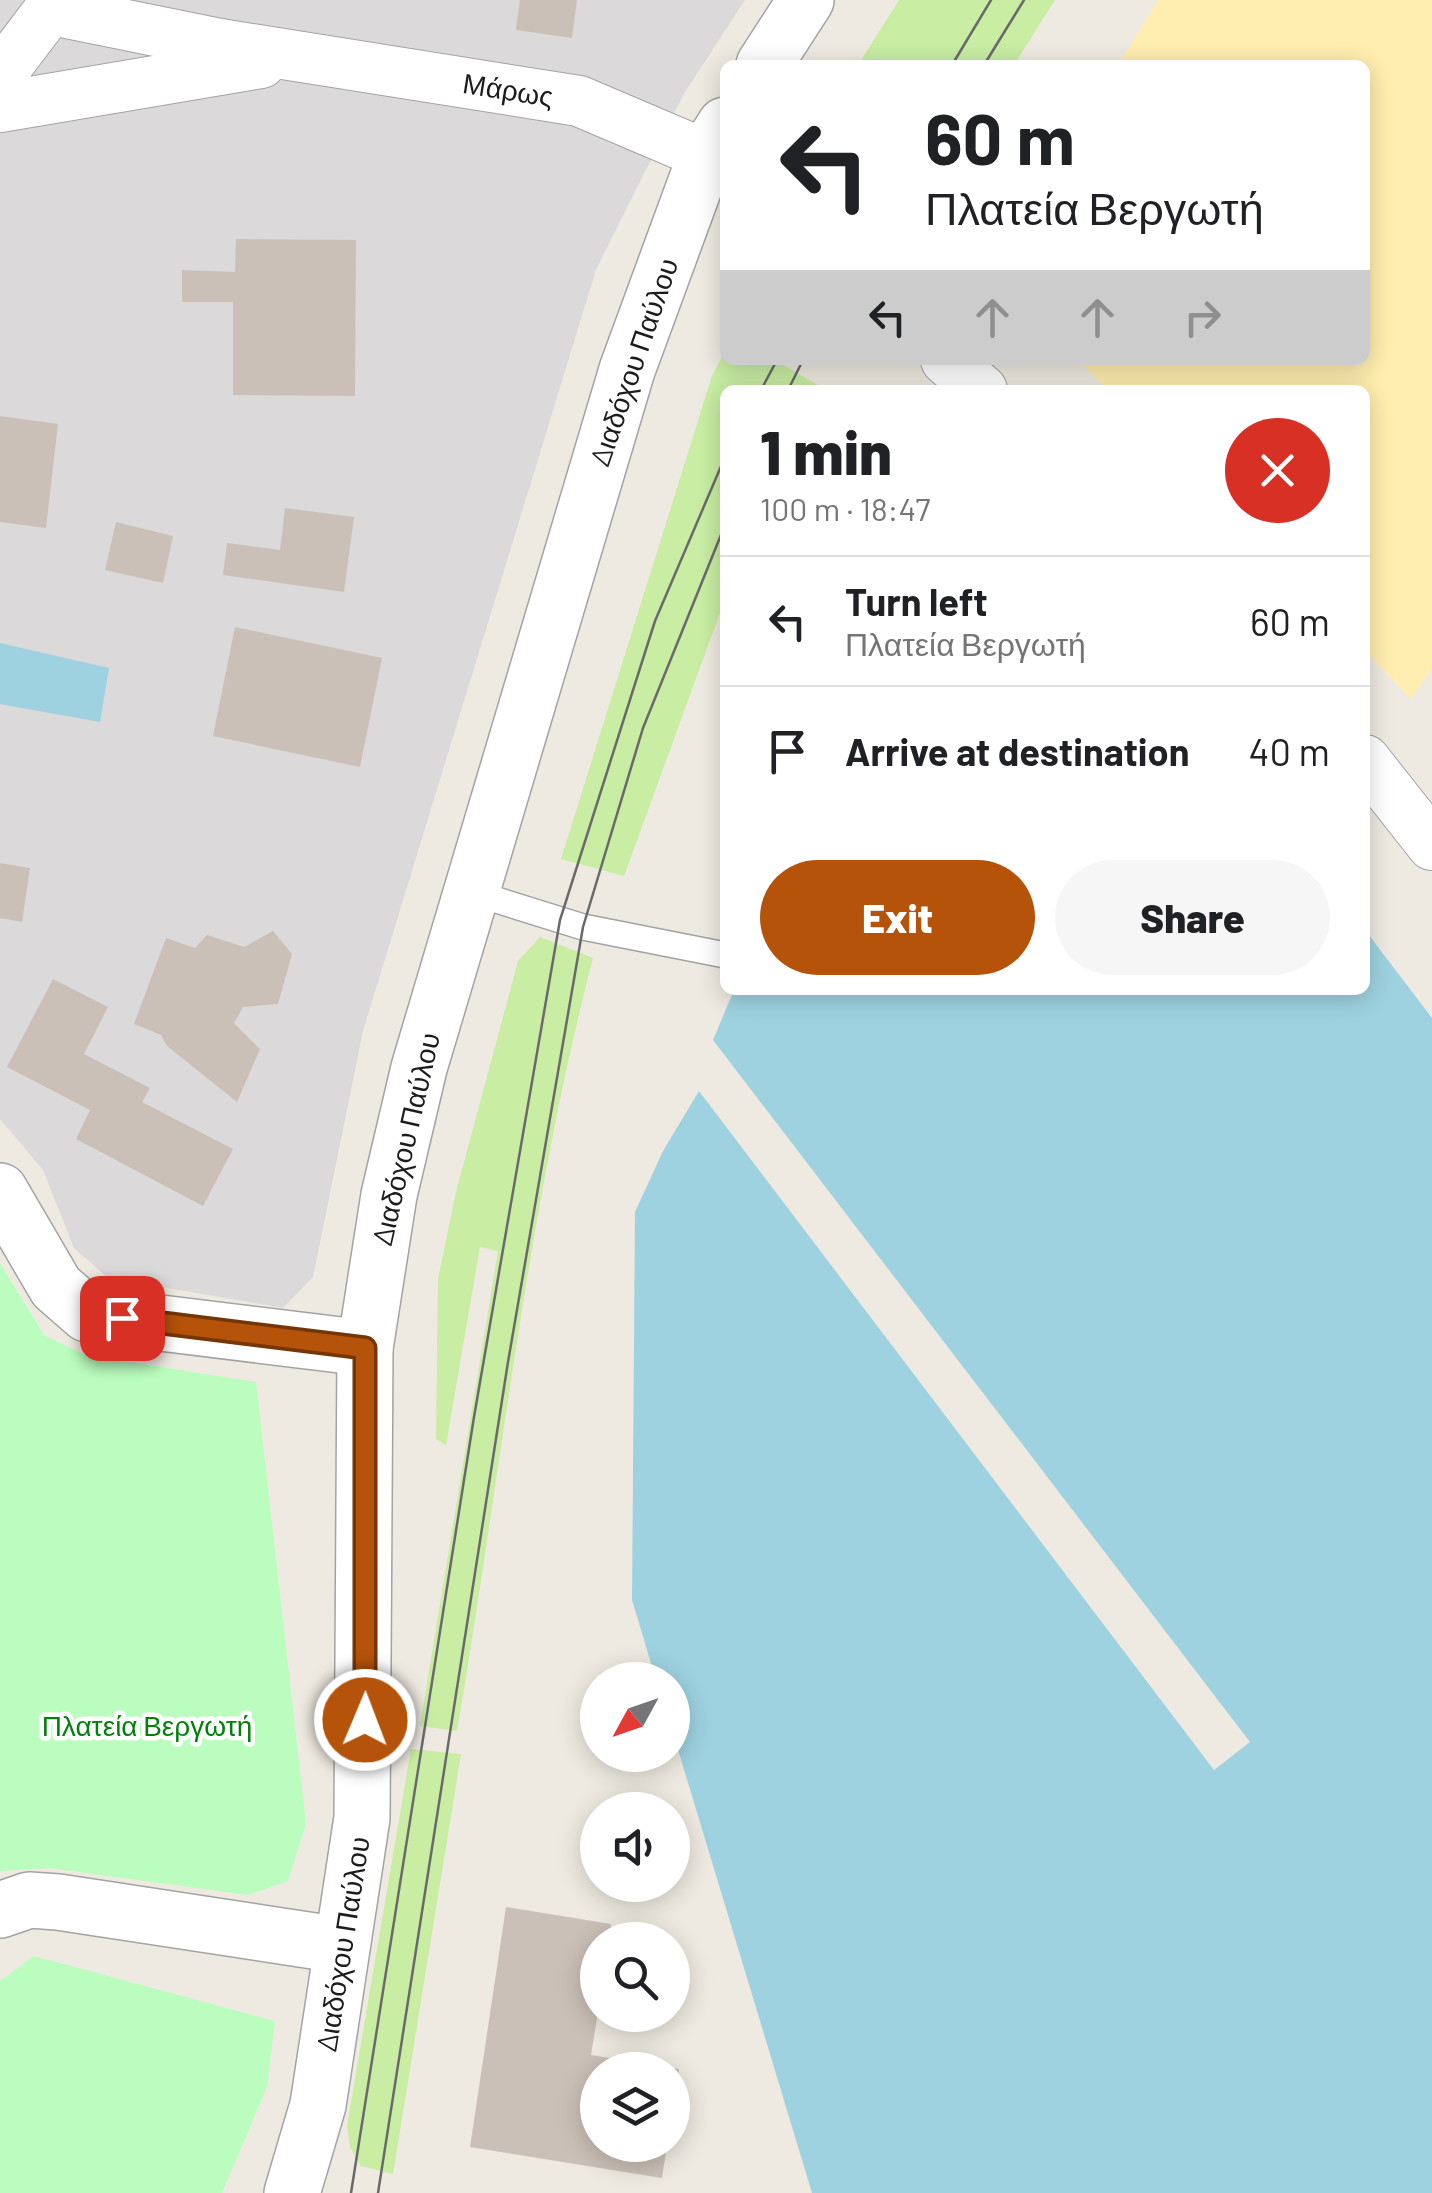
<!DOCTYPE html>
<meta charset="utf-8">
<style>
:root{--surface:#fff;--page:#f6f6f6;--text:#202124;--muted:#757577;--line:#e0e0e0;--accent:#b45309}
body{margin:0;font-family:Barlow,sans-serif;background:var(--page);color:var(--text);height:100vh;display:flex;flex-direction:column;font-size:38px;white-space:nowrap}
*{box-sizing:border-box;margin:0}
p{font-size:32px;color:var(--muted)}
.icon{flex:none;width:55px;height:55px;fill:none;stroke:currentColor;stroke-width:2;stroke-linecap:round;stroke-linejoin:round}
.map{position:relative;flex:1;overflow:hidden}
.side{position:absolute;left:720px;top:385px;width:650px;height:610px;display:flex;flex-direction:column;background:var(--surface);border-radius:15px;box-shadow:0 5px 25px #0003}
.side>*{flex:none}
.banner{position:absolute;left:720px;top:60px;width:650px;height:305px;border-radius:15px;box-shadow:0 5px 25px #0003;background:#fff;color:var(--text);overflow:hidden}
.needle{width:65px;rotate:230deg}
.controls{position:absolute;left:580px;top:1662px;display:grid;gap:20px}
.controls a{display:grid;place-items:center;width:110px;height:110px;border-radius:50%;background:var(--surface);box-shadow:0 5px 25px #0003;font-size:50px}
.pin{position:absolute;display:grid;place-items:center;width:85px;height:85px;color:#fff;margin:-42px;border-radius:20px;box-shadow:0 5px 15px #0006}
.me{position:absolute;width:110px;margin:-55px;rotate:1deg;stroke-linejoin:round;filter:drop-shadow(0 0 8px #0008)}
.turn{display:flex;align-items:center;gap:35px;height:210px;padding:0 40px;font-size:45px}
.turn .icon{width:130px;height:130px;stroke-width:2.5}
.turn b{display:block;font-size:70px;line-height:85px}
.lanes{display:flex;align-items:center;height:95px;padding:0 40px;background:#0003;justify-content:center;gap:50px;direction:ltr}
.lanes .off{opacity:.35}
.round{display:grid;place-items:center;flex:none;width:105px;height:105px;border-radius:52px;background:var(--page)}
.head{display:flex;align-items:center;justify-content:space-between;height:170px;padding:0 40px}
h1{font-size:60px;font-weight:800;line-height:75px}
.primary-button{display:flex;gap:20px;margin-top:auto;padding:20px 40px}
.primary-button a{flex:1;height:115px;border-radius:60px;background:var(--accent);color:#fff;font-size:40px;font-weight:800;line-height:115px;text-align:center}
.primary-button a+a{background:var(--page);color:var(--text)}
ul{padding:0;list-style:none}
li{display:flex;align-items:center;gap:30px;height:130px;padding:0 40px;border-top:2px solid var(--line)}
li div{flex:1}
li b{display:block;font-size:38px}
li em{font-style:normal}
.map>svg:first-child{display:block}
.residential{fill:#dbd9d9}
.grass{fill:#c8eda3}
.sand{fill:#ffeeaf}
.park{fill:#bafdbe}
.water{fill:#9ed2e0}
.building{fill:#cbc0b7}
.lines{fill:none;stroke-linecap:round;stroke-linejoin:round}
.service-casing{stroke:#a3a3a3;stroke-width:28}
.minor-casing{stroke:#a3a3a3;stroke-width:52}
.tertiary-casing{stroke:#a3a3a3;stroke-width:58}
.service{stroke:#fff;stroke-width:25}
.minor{stroke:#fff;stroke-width:50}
.tertiary{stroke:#fff;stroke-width:55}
.tram{stroke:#6a6a6a;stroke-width:2.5}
.route-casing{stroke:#753606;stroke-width:25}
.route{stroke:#b45309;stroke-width:18}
.labels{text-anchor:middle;stroke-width:9;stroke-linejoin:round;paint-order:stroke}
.street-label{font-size:28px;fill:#1c1c1c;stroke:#fff}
.park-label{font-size:28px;fill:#04810d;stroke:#fff}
</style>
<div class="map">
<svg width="1432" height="2193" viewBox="0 0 1432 2193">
<rect width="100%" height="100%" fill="#efeae1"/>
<path class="residential" d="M0,0H745L685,92L596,270L363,1031L313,1277L283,1308L108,1278L74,1248L43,1170L0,1119Z"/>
<g class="grass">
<path d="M899,0H1055L1014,65H858Z"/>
<path d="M725,351V360H775L821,387L725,390V599L624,876L561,859L712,376Z"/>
<path d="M540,937L593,958C527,1211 501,1474 457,1731L420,1726L498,1251L480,1247L446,1445L436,1439L438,1279L456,1192L518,961Z"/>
<path d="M411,1749L461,1754L393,2174L361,2166L350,2147L347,2126Z"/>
</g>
<path class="sand" d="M1158,0H1432V668L1411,699L1365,651V390H1108L1078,360H1365V65H1118Z"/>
<g class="park">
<path d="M0,1263L44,1335L85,1355L256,1382L306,1824L288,1881L248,1895L50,1868L0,1871Z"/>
<path d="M34,1956L275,2021L267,2087L222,2193H0V1981Z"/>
</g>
<g class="water">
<path d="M0,643L109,668L100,722L0,704Z"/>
<path d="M1365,930L1432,1018V2193H812L673,1733L672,1680H656L632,1600L635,1212L663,1151L699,1091L1214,1770L1250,1742L713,1040L734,990H1365Z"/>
</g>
<g class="building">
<path d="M520,0H577L572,38L516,30Z"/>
<path d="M236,239L356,240L355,396L233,395V302H182V270L235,272Z"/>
<path d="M0,416L58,424L46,528L0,522Z"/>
<path d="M285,508L354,517L344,592L223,575L227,543L280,550Z"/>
<path d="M116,522L173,536L163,583L105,570Z"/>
<path d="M235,627L382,658L360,767L213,736Z"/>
<path d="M0,863L30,868L22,922L0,918Z"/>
<path d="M273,931L292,954L278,1004L243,1007L234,1023L260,1049L237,1102L167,1046L161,1035L134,1024L166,938L195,948L207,935L244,947Z"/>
<path d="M53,979L108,1007L84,1054L150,1088L142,1102L233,1149L203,1206L76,1139L90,1110L7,1067Z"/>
<path d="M506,1907L611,1924L609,1940H598V2012L591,2055L669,2068L598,2070V2145H667L662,2178L470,2147Z"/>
<path d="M679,2069L675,2097H672V2068Z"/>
</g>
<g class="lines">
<g class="service-casing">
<path id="service" d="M471,892L583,927L725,955"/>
</g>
<g class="minor-casing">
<g id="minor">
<path d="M52,10L220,44L579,101L706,155L725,172"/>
<path d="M0,75L57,0"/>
<path d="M0,107L261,63"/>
<path d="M946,360L982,390"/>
<path d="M1365,760L1432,845"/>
</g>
</g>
<g class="tertiary-casing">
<g id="tertiary">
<path d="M764,65L806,0"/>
<path d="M0,1191L56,1287L87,1314L365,1348"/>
<path d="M0,1910L29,1900L58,1902L340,1945"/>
<path d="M292,2193L318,2105L362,1818L365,1348L389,1195L419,1068L627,370L706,155L725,125"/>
</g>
</g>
<use href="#service" class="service"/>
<use href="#minor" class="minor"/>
<use href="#tertiary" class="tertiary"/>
<g class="tram">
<path d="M952,65L991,0"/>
<path d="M984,65L1024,0"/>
<path d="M761,390L777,360"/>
<path d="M788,390L803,360"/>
<path d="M351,2193L474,1417L560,920L655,621L725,457"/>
<path d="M378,2193L508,1362L583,927L643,728L725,525"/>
</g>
</g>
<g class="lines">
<g class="route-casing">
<path id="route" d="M122,1318L365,1348V1720"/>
</g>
<use href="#route" class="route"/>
</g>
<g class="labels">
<g class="street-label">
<text transform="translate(508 90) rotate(9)" y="10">Μάρως</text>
<text transform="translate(634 362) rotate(-71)" y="10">Διαδόχου Παύλου</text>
<text transform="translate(406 1139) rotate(-77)" y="10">Διαδόχου Παύλου</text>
<text transform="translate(343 1944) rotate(-81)" y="10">Διαδόχου Παύλου</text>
</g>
<g class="park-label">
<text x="147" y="1736">Πλατεία Βεργωτή</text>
</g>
</g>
</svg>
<div class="controls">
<a><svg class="needle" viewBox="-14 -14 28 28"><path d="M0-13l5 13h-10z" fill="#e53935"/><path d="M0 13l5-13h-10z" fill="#757577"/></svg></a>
<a><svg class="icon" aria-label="sound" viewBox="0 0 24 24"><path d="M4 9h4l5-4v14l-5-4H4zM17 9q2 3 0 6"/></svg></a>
<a><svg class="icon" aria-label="search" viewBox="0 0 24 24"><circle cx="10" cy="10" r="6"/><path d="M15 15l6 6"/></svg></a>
<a><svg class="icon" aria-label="layers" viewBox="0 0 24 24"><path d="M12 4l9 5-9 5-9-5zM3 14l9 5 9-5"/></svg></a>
</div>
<div class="pin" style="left:122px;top:1318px;background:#d93025"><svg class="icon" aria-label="arrive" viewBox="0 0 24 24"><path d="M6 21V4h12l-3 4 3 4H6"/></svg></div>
<svg class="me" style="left:365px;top:1720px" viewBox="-20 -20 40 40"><circle r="17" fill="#b45309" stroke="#fff" stroke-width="3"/><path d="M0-11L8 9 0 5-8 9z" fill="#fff"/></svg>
<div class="banner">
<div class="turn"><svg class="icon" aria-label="left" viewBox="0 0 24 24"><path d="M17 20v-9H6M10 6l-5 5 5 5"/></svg><div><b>60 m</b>Πλατεία Βεργωτή</div></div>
<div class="lanes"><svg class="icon" aria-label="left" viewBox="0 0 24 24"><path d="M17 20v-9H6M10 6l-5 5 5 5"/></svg><svg class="icon off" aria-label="ahead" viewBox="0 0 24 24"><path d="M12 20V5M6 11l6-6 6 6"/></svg><svg class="icon off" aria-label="ahead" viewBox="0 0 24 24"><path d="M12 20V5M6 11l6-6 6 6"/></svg><svg class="icon off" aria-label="right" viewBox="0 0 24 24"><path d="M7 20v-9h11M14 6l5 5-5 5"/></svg></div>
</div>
<section class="side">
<div class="head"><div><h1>1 min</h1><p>100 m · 18:47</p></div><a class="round" style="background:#d93025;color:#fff"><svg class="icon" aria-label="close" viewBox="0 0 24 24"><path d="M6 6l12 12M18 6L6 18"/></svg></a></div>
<ul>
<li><svg class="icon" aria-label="left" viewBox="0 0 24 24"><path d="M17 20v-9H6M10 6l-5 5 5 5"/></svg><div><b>Turn left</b><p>Πλατεία Βεργωτή</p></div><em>60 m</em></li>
<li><svg class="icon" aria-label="arrive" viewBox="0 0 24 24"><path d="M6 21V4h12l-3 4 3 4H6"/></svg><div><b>Arrive at destination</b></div><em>40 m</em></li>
</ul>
<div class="primary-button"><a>Exit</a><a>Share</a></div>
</section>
</div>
